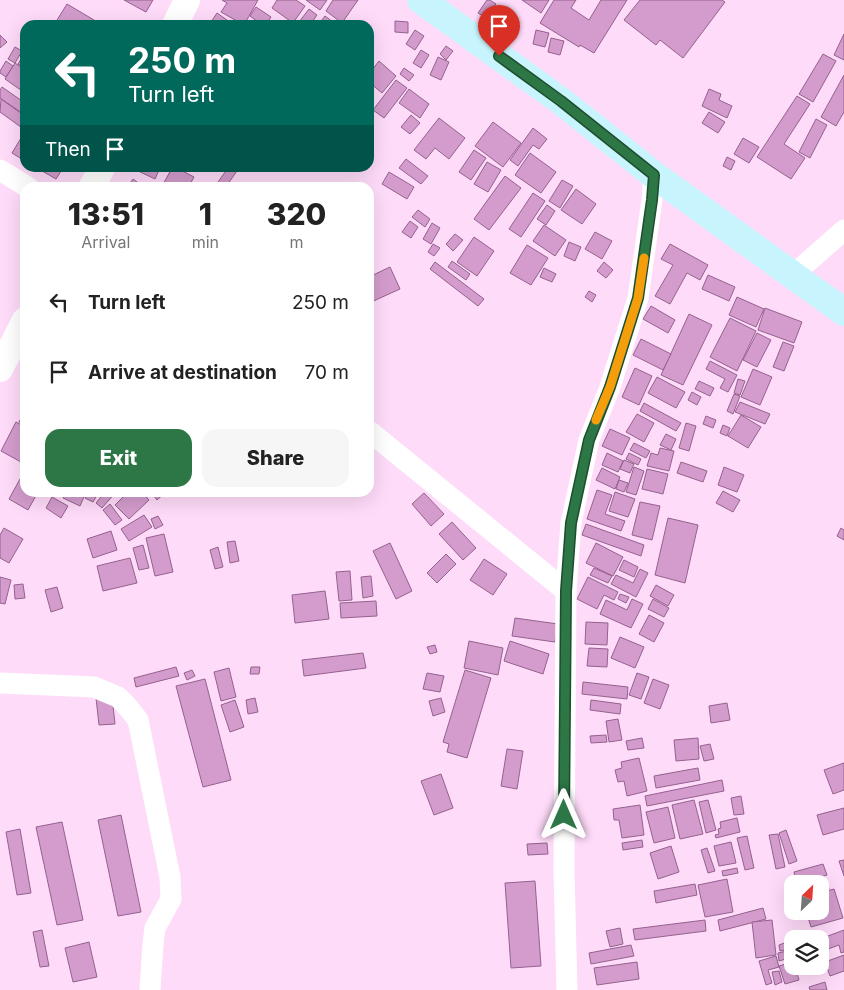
<!DOCTYPE html>
<style>
:root{--surface:#fff;--page:#f6f6f6;--text:#222;--muted:#767676;--accent:#2c7745}
body{margin:0;font-family:Inter,sans-serif;background:var(--page);color:var(--text);height:100vh;display:flex;flex-direction:column;font-size:19px;white-space:nowrap}
*{box-sizing:border-box;margin:0}
p{font-size:16px;color:var(--muted)}
.icon{flex:none;width:28px;height:28px;fill:none;stroke:currentColor;stroke-width:2;stroke-linecap:round;stroke-linejoin:round}
.map{position:relative;flex:1;overflow:hidden}
.sheet{position:absolute;left:20px;top:182px;width:354px;height:315px;display:flex;flex-direction:column;background:var(--surface);border-radius:15px;box-shadow:0 5px 20px #0002}
.sheet>*{flex:none}
.hud{position:absolute;left:20px;top:20px;width:354px;height:152px;border-radius:15px;box-shadow:0 5px 20px #0002;background:#00695c;color:#fff;overflow:hidden}
.needle{width:32px;rotate:25deg}
.tools{position:absolute;left:784px;top:875px;display:grid;gap:10px}
.tools a{display:grid;place-items:center;width:45px;height:45px;border-radius:10px;background:var(--surface);box-shadow:0 5px 20px #0002;font-size:25px}
.pin{position:absolute;display:grid;place-items:center;width:42px;height:42px;color:#fff;margin:-51px -21px;border-radius:50% 50% 50% 0;rotate:-45deg;box-shadow:0 0 5px #0007}
.pin .icon{rotate:45deg}
.me{position:absolute;width:55px;margin:-28px;rotate:0deg;stroke-linejoin:round;filter:drop-shadow(0 0 4px #0008)}
.turn{display:flex;align-items:center;gap:18px;height:105px;padding:0 25px;font-size:22px}
.turn .icon{width:65px;height:65px;stroke-width:2.5}
.turn b{display:block;font-size:35px;line-height:42px}
.then{display:flex;align-items:center;height:48px;padding:0 25px;background:#0003;gap:10px;font-size:19px}
.eta{display:flex;justify-content:space-evenly;align-items:center;height:85px;text-align:center}
.eta b{font-size:30px;font-weight:800;line-height:35px}
.button{display:flex;gap:10px;margin-top:auto;padding:10px 25px}
.button a{flex:1;height:58px;border-radius:15px;background:var(--accent);color:#fff;font-size:20px;font-weight:800;line-height:58px;text-align:center}
.button a+a{background:var(--page);color:var(--text)}
ul{padding:0;list-style:none}
li{display:flex;align-items:center;gap:15px;height:70px;padding:0 25px}
li div{flex:1}
li b{display:block;font-size:19px}
li em{font-style:normal}
.map>svg:first-child{display:block}
.building{fill:#d39ccc;stroke:#95618e}
.lines{fill:none;stroke-linecap:round;stroke-linejoin:round}
.minor{stroke:#fff;stroke-width:21}
.tertiary{stroke:#fff;stroke-width:26}
.secondary{stroke:#c8f5fd;stroke-width:28}
.route-casing{stroke:#1d4d2d;stroke-width:12}
.route{stroke:#2c7745;stroke-width:9}
.slow{stroke:#f59e0b;stroke-width:9}
</style>
<div class="map">
<svg width="844" height="990" viewBox="0 0 844 990">
<rect width="100%" height="100%" fill="#fedbf9"/>
<g class="building">
<path d="M124,0H153L146,12Z"/>
<path d="M222,0H258L244,25L221,12L227,3Z"/>
<path d="M277,0H296L305,6L293,23L272,8Z"/>
<path d="M306,0H327L320,10Z"/>
<path d="M333,0H358L342,23L326,11Z"/>
<path d="M487,0H490L496,4L486,18L478,13Z"/>
<path d="M522,0H549L541,13Z"/>
<path d="M554,0H576L571,8L589,20L601,0H627L594,53L580,45L579,47L540,23Z"/>
<path d="M640,0H722L725,2L683,58L660,40L656,45L624,20Z"/>
<path d="M67,4L99,23L97,25H54Z"/>
<path d="M256,7L271,17L266,25H262L250,16Z"/>
<path d="M309,9L317,15L310,25H303L299,22Z"/>
<path d="M217,13L234,25H209Z"/>
<path d="M325,16L337,25H318Z"/>
<path d="M395,21L408,22V33L395,32Z"/>
<path d="M415,30L424,36L415,50L406,44Z"/>
<path d="M536,30L549,33L545,47L533,44Z"/>
<path d="M844,34V60L834,55Z"/>
<path d="M0,35L7,42L0,48Z"/>
<path d="M551,38L564,41L560,55L548,52Z"/>
<path d="M446,46L453,51L446,60L440,54Z"/>
<path d="M15,47L22,51L15,63L8,59Z"/>
<path d="M421,50L429,55L421,68L413,63Z"/>
<path d="M24,54L25,55V68L18,64Z"/>
<path d="M823,54L836,61L813,102L799,94Z"/>
<path d="M438,57L449,62L441,80L430,75Z"/>
<path d="M6,61L13,66L6,77L0,73V71Z"/>
<path d="M379,61L396,76L382,93L369,82V74Z"/>
<path d="M15,63L25,70V93L5,79Z"/>
<path d="M404,68L414,75L409,81L400,74Z"/>
<path d="M844,75V112L836,126L821,117Z"/>
<path d="M396,80L407,88L384,118L373,110Z"/>
<path d="M2,87L25,103V115L0,98V90Z"/>
<path d="M409,89L429,104L420,118L399,103Z"/>
<path d="M709,89L721,94L719,100L732,106L727,118L702,106Z"/>
<path d="M797,96L810,104L784,144L805,158L791,179L757,157Z"/>
<path d="M1,99L25,116V130L0,112Z"/>
<path d="M709,112L725,122L718,133L702,123Z"/>
<path d="M411,115L420,123L410,134L401,127Z"/>
<path d="M439,118L465,138L449,159L435,148L426,159L414,150Z"/>
<path d="M816,119L827,125L810,158L799,152Z"/>
<path d="M493,122L521,143L503,167L475,146Z"/>
<path d="M533,128L547,139L539,149L533,145L518,166L510,160Z"/>
<path d="M21,138L25,141V161L12,153Z"/>
<path d="M743,138L759,147L749,163L734,154Z"/>
<path d="M474,150L486,158L471,180L459,172Z"/>
<path d="M530,153L556,172L541,193L515,175Z"/>
<path d="M727,157L735,161L731,170L723,166Z"/>
<path d="M406,159L428,176L421,184L399,168Z"/>
<path d="M487,162L501,170L488,192L474,184Z"/>
<path d="M37,168H63L56,179Z"/>
<path d="M135,168H160L155,179L134,169Z"/>
<path d="M172,168H177L194,177L188,188H161Z"/>
<path d="M228,168H239L225,188L218,182Z"/>
<path d="M389,172L414,187L407,199L382,184Z"/>
<path d="M505,176L521,188L489,230L474,219Z"/>
<path d="M133,179L145,188H127Z"/>
<path d="M562,180L573,186L560,208L549,201Z"/>
<path d="M576,189L596,204L582,224L561,210Z"/>
<path d="M533,193L545,201L521,237L509,229Z"/>
<path d="M547,205L555,211L546,225L537,219Z"/>
<path d="M418,210L430,219L425,227L412,217Z"/>
<path d="M410,221L418,227L411,238L402,232Z"/>
<path d="M432,223L440,228L431,244L423,239Z"/>
<path d="M544,225L566,240L555,256L533,241Z"/>
<path d="M595,232L612,241L602,259L585,249Z"/>
<path d="M455,234L463,240L453,251L446,244Z"/>
<path d="M474,237L494,251L477,276L457,262Z"/>
<path d="M569,242L581,247L575,261L564,256Z"/>
<path d="M433,244L440,248L434,256L428,252Z"/>
<path d="M670,244L708,265L700,280L687,273L670,304L655,296L673,265L661,259Z"/>
<path d="M527,245L548,258L531,285L510,273Z"/>
<path d="M452,261L470,274L466,280L448,267Z"/>
<path d="M435,262L484,299L478,306L430,269Z"/>
<path d="M604,262L613,270L606,278L597,271Z"/>
<path d="M390,267L400,289L369,303V277Z"/>
<path d="M544,268L556,274L552,282L540,277Z"/>
<path d="M708,275L735,287L729,301L702,289Z"/>
<path d="M589,291L596,295L592,302L585,297Z"/>
<path d="M737,297L764,309L756,327L729,315Z"/>
<path d="M651,306L675,320L668,333L643,319Z"/>
<path d="M765,308L802,322L794,343L758,330Z"/>
<path d="M689,314L712,325L683,385L661,375Z"/>
<path d="M730,318L756,331L737,371L710,357Z"/>
<path d="M757,333L771,340L757,367L743,360Z"/>
<path d="M641,339L671,354L663,370L633,355Z"/>
<path d="M783,342L794,346L784,371L773,367Z"/>
<path d="M710,361L737,375L728,392L720,388L725,379L706,369Z"/>
<path d="M635,368L652,376L639,405L622,397Z"/>
<path d="M753,369L772,377L760,405L741,397Z"/>
<path d="M657,377L685,392L676,408L648,393Z"/>
<path d="M738,379L745,381L740,395L734,393Z"/>
<path d="M699,381L714,388L710,396L695,389Z"/>
<path d="M692,392L701,397L697,405L688,400Z"/>
<path d="M734,394L740,396L733,414L727,411Z"/>
<path d="M740,402L770,414L765,424L735,412Z"/>
<path d="M644,403L681,423L676,431L640,411Z"/>
<path d="M25,411V425L19,422Z"/>
<path d="M637,414L654,423L644,442L626,432Z"/>
<path d="M741,415L761,427L748,448L728,436Z"/>
<path d="M706,416L716,420L713,428L703,424Z"/>
<path d="M16,422L25,427V455L21,462L1,451Z"/>
<path d="M686,423L696,426L689,451L679,448Z"/>
<path d="M723,425L730,428L727,436L720,433Z"/>
<path d="M610,429L630,438L622,455L602,446Z"/>
<path d="M666,434L676,439L671,450L660,445Z"/>
<path d="M634,443L650,451L646,458L630,450Z"/>
<path d="M660,448L674,451L669,471L647,466L651,453L658,455Z"/>
<path d="M607,453L623,461L618,472L602,465Z"/>
<path d="M629,453L641,459L638,465L626,459Z"/>
<path d="M624,460L634,464L630,473L620,469Z"/>
<path d="M681,462L707,471L703,482L677,473Z"/>
<path d="M634,467L644,471L636,495L626,492Z"/>
<path d="M724,467L744,475L737,492L718,485Z"/>
<path d="M602,468L620,477L615,489L596,480Z"/>
<path d="M647,469L668,474L663,494L642,489Z"/>
<path d="M25,470V492H38L28,510L9,499Z"/>
<path d="M619,480L628,483L624,492L616,489Z"/>
<path d="M597,490L612,495L605,514L625,521L621,531L587,519Z"/>
<path d="M723,491L740,500L733,512L716,503Z"/>
<path d="M66,492H86L80,506L63,498Z"/>
<path d="M88,492H99L93,502L85,498Z"/>
<path d="M105,492H116L102,508L96,503Z"/>
<path d="M128,492H142L149,500L129,519L115,505Z"/>
<path d="M151,492H166L157,500Z"/>
<path d="M615,492L635,499L628,517L609,511Z"/>
<path d="M424,493L444,514L431,526L412,504Z"/>
<path d="M52,497L68,506L61,518L46,508Z"/>
<path d="M640,502L660,506L652,540L632,535Z"/>
<path d="M110,504L122,520L115,525L103,510Z"/>
<path d="M144,515L152,527L129,541L121,529Z"/>
<path d="M158,516L163,525L155,529L151,519Z"/>
<path d="M668,518L698,525L685,583L655,575Z"/>
<path d="M452,522L476,548L463,560L439,534Z"/>
<path d="M586,524L644,545L641,556L582,535Z"/>
<path d="M4,528L23,539L9,563L0,558V535Z"/>
<path d="M841,528L844,530V540L837,536Z"/>
<path d="M111,531L117,550L93,558L87,539Z"/>
<path d="M164,534L173,572L155,576L146,538Z"/>
<path d="M235,541L239,561L230,563L227,542Z"/>
<path d="M390,543L412,591L396,599L373,551Z"/>
<path d="M596,543L623,557L613,576L586,563Z"/>
<path d="M143,545L149,568L139,570L133,548Z"/>
<path d="M218,547L223,567L215,569L210,550Z"/>
<path d="M446,554L456,564L437,583L427,573Z"/>
<path d="M130,558L137,583L103,591L97,566Z"/>
<path d="M484,559L507,574L493,595L470,580Z"/>
<path d="M624,560L638,567L634,577L619,570Z"/>
<path d="M594,568L612,576L608,583L590,575Z"/>
<path d="M640,569L648,573L636,597L611,584L616,575L633,583Z"/>
<path d="M350,571L352,600L339,601L336,572Z"/>
<path d="M371,576L373,596L363,598L361,577Z"/>
<path d="M0,577L11,580L5,604L0,603Z"/>
<path d="M588,577L618,592L614,600L604,595L597,609L577,599Z"/>
<path d="M23,584L25,598L15,599L14,585Z"/>
<path d="M656,585L674,595L668,606L650,596Z"/>
<path d="M57,587L63,608L51,612L45,590Z"/>
<path d="M325,591L329,619L295,623L292,595Z"/>
<path d="M620,594L629,597L626,603L618,599Z"/>
<path d="M632,599L643,604L631,628L600,614L606,600L627,610Z"/>
<path d="M653,599L669,608L664,617L648,609Z"/>
<path d="M376,601L377,616L341,618L340,603Z"/>
<path d="M649,615L664,623L654,642L639,634Z"/>
<path d="M515,618L558,624L555,642L512,636Z"/>
<path d="M586,622L608,623L607,645L585,644Z"/>
<path d="M620,637L644,647L635,668L611,658Z"/>
<path d="M469,641L503,648L498,675L464,668Z"/>
<path d="M510,641L549,654L543,674L504,661Z"/>
<path d="M435,645L437,652L430,654L427,647Z"/>
<path d="M589,648L608,649L607,667L587,666Z"/>
<path d="M363,653L366,668L304,676L302,660Z"/>
<path d="M176,667L179,676L136,687L134,678Z"/>
<path d="M251,667H260L259,674H250Z"/>
<path d="M229,668L236,697L221,701L214,672Z"/>
<path d="M192,670L195,676L187,680L184,673Z"/>
<path d="M465,670L491,678L467,758L447,752L449,744L443,742Z"/>
<path d="M427,673L444,676L440,692L423,689Z"/>
<path d="M637,673L649,677L641,699L629,695Z"/>
<path d="M205,679L231,780L203,787L176,686Z"/>
<path d="M653,679L669,685L660,709L644,703Z"/>
<path d="M583,682L628,687L627,699L582,694Z"/>
<path d="M112,696L115,724L99,725L96,698Z"/>
<path d="M255,698L258,712L248,714L246,700Z"/>
<path d="M441,698L445,712L433,716L429,701Z"/>
<path d="M235,700L244,727L230,732L221,705Z"/>
<path d="M591,700L621,704L620,714L590,710Z"/>
<path d="M727,703L730,720L711,723L709,706Z"/>
<path d="M618,719L622,740L609,742L606,721Z"/>
<path d="M606,735L607,742L591,743L590,736Z"/>
<path d="M642,738L644,748L628,750L626,741Z"/>
<path d="M698,738L699,759L676,761L674,740Z"/>
<path d="M710,744L714,759L704,761L700,746Z"/>
<path d="M507,749L523,751L517,789L501,786Z"/>
<path d="M639,758L647,791L627,796L624,781L618,782L615,770L622,768L621,762Z"/>
<path d="M844,763V790L833,794L824,770Z"/>
<path d="M698,768L700,780L656,788L654,776Z"/>
<path d="M441,774L453,808L434,815L421,781Z"/>
<path d="M722,780L724,791L647,806L645,796Z"/>
<path d="M741,796L744,814L734,815L731,798Z"/>
<path d="M694,800L703,834L680,839L672,805Z"/>
<path d="M708,800L716,830L706,833L699,802Z"/>
<path d="M640,805L644,835L622,838L619,820H614L613,809Z"/>
<path d="M668,807L675,838L654,843L646,812Z"/>
<path d="M844,808V829L823,835L817,815Z"/>
<path d="M121,815L141,912L118,916L98,820Z"/>
<path d="M737,818L740,832L716,838L715,835L719,834L718,829L721,828L720,822Z"/>
<path d="M62,822L83,920L57,925L36,827Z"/>
<path d="M20,829L31,893L17,895L6,832Z"/>
<path d="M786,830L797,861L789,864L779,833Z"/>
<path d="M778,834L785,867L776,869L769,835Z"/>
<path d="M747,836L754,868L745,870L737,838Z"/>
<path d="M642,840L643,847L623,850L622,843Z"/>
<path d="M731,842L736,863L719,866L714,846Z"/>
<path d="M547,843L548,854L528,855L527,844Z"/>
<path d="M671,846L679,872L658,879L650,853Z"/>
<path d="M707,848L715,871L708,873L701,850Z"/>
<path d="M844,860V876L839,861Z"/>
<path d="M823,864L827,875L797,884L794,872Z"/>
<path d="M737,868L738,873L723,876L722,871Z"/>
<path d="M727,879L733,912L705,917L698,885Z"/>
<path d="M826,879L829,889L820,892V884H809Z"/>
<path d="M535,881L541,966L511,968L505,883Z"/>
<path d="M695,884L697,895L656,903L654,891Z"/>
<path d="M834,889L843,918L811,927L806,911H820V893Z"/>
<path d="M763,908L766,919L720,931L718,920Z"/>
<path d="M705,920L706,931L635,940L633,929Z"/>
<path d="M772,920L776,955L756,958L752,922Z"/>
<path d="M620,928L623,944L610,947L606,931Z"/>
<path d="M42,930L49,966L40,967L33,932Z"/>
<path d="M844,930V952L841,953L839,945L820,952V939Z"/>
<path d="M89,942L97,977L73,982L65,948Z"/>
<path d="M787,942L789,949L780,951L779,945Z"/>
<path d="M631,945L634,956L591,964L589,953Z"/>
<path d="M787,951L789,958L779,961L778,953Z"/>
<path d="M844,955V971L830,976L825,962Z"/>
<path d="M776,956L779,967L768,970L772,983L766,985L759,961Z"/>
<path d="M637,962L639,979L597,985L594,968Z"/>
<path d="M792,962V966H795L799,980L785,984L779,966Z"/>
<path d="M779,971L782,982L775,985L772,972Z"/>
<path d="M825,982L827,990H810L809,987Z"/>
</g>
<g class="lines">
<g class="minor">
<path d="M0,170L29,188"/>
<path d="M793,275L844,230"/>
<path d="M369,431L566,591"/>
<path d="M0,683L94,687L118,697L127,706L138,720L170,877L171,899L155,928L153,944L150,990"/>
<path d="M567,990L564,871L566,591L571,523L589,440L610,387L638,298L652,200L654,175"/>
</g>
<g class="tertiary">
<path d="M175,25L187,0"/>
<path d="M91,188L102,168"/>
<path d="M0,369L25,320"/>
</g>
<path class="secondary" d="M421,0L561,101L654,175L844,312"/>
</g>
<g class="lines">
<g class="route-casing">
<path id="route" d="M499,56L561,101L654,175L652,200L638,298L610,387L589,440L571,523L566,591L564,815"/>
</g>
<use href="#route" class="route"/>
<path class="slow" d="M596,420L610,387L638,298L644,258"/>
</g>
</svg>
<div class="tools">
<a><svg class="needle" viewBox="-14 -14 28 28"><path d="M0-13l5 13h-10z" fill="#e53935"/><path d="M0 13l5-13h-10z" fill="#767676"/></svg></a>
<a><svg class="icon" aria-label="layers" viewBox="0 0 24 24"><path d="M12 4l9 5-9 5-9-5zM3 14l9 5 9-5"/></svg></a>
</div>
<div class="pin" style="left:499px;top:56px;background:#d93025"><svg class="icon" aria-label="arrive" viewBox="0 0 24 24"><path d="M6 21V4h12l-3 4 3 4H6"/></svg></div>
<svg class="me" style="left:564px;top:815px" viewBox="-20 -20 40 40"><path d="M0-17L14 15 0 8-14 15z" fill="#2c7745" stroke="#fff" stroke-width="4"/></svg>
<div class="hud">
<div class="turn"><svg class="icon" aria-label="left" viewBox="0 0 24 24"><path d="M17 20v-9H6M10 6l-5 5 5 5"/></svg><div><b>250 m</b>Turn left</div></div>
<div class="then">Then<svg class="icon" aria-label="arrive" viewBox="0 0 24 24"><path d="M6 21V4h12l-3 4 3 4H6"/></svg></div>
</div>
<section class="sheet">
<div class="eta">
<div><b>13:51</b><p>Arrival</p></div>
<div><b>1</b><p>min</p></div>
<div><b>320</b><p>m</p></div>
</div>
<ul>
<li><svg class="icon" aria-label="left" viewBox="0 0 24 24"><path d="M17 20v-9H6M10 6l-5 5 5 5"/></svg><div><b>Turn left</b></div><em>250 m</em></li>
<li><svg class="icon" aria-label="arrive" viewBox="0 0 24 24"><path d="M6 21V4h12l-3 4 3 4H6"/></svg><div><b>Arrive at destination</b></div><em>70 m</em></li>
</ul>
<div class="button"><a>Exit</a><a>Share</a></div>
</section>
</div>
